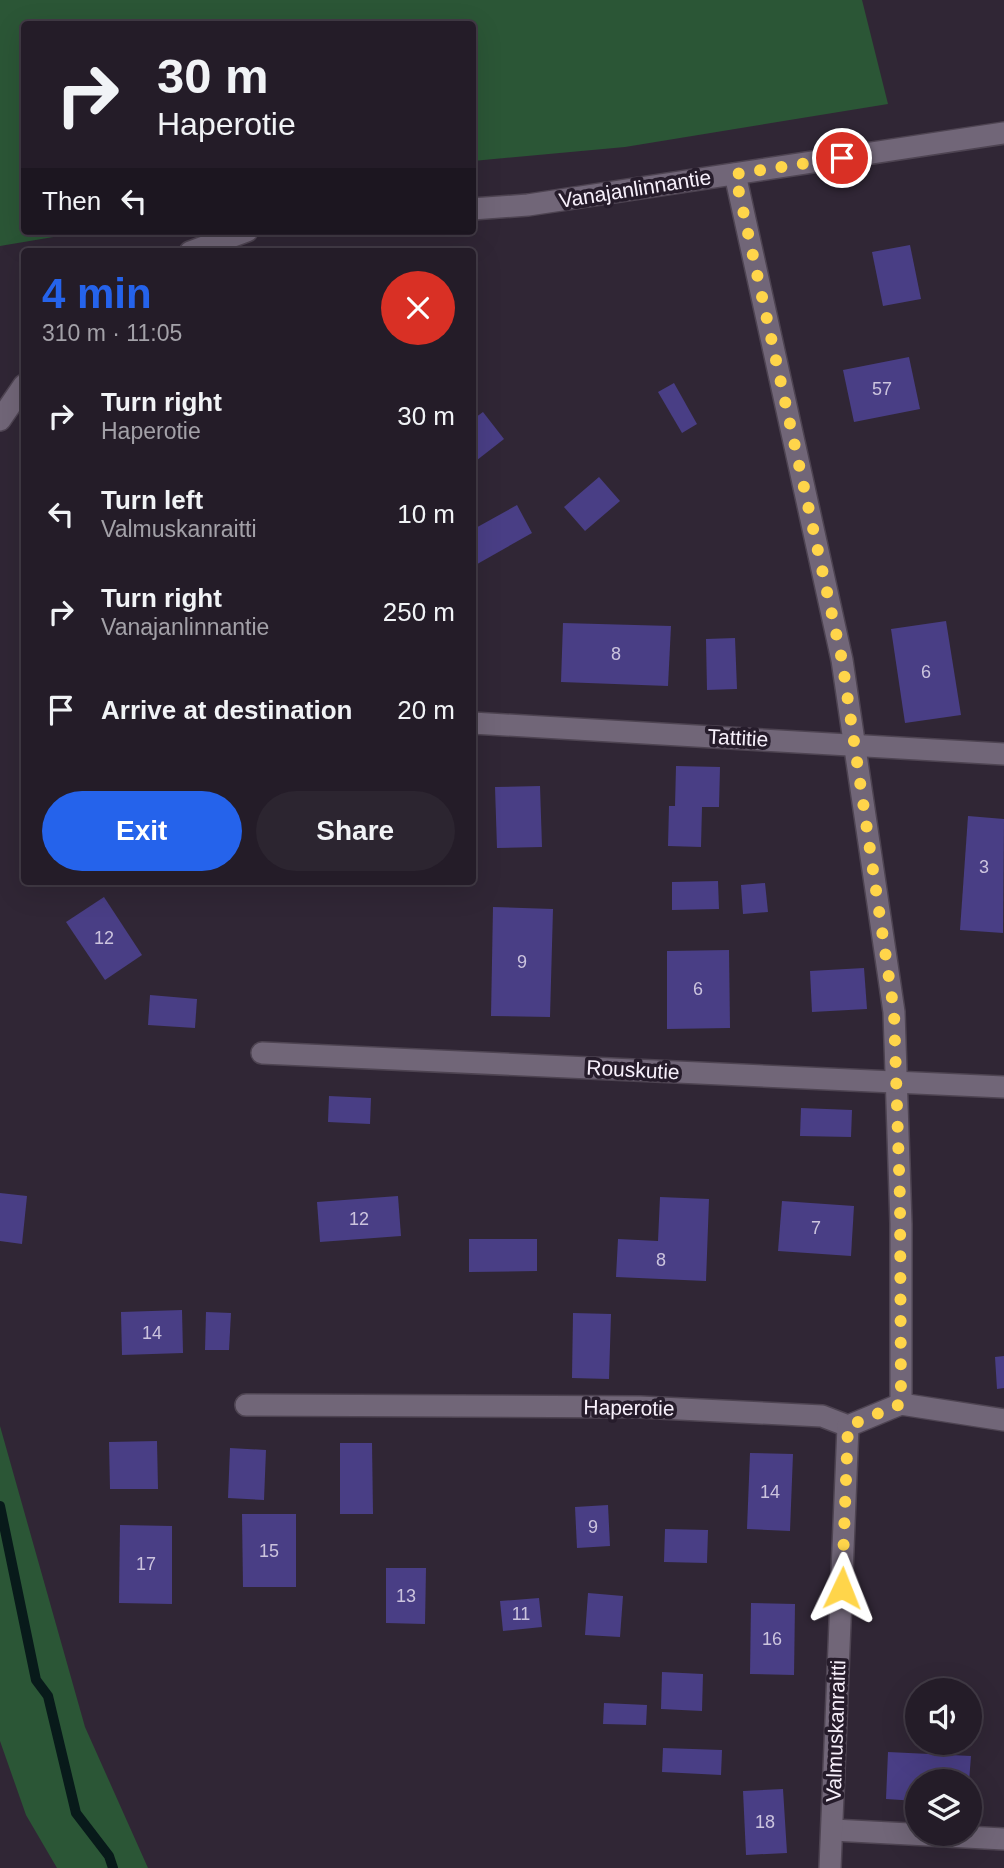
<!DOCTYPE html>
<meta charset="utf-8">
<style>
:root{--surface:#241c28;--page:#2c2530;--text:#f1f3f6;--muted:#a3a1a8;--line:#413a45;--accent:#2563eb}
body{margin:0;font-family:Helvetica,sans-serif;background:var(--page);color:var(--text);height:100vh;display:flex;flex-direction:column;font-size:26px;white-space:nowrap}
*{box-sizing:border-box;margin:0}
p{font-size:23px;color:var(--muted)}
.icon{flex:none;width:38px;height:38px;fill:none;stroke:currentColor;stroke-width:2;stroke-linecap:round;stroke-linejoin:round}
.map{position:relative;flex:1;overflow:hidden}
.side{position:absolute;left:21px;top:248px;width:455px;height:637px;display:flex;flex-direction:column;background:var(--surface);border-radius:7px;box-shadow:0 7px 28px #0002,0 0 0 2px var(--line)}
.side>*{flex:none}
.top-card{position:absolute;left:21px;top:21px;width:455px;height:214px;border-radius:7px;box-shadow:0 7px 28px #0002,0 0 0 2px var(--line);background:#241c28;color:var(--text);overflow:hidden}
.controls{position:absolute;left:905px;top:1678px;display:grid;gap:14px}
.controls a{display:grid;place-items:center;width:77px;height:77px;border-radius:50%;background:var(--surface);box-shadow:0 7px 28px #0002,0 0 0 2px var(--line);font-size:35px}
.pin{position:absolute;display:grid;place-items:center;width:60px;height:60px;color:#fff;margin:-30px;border:4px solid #fff;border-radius:50%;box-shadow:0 2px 7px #0007}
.me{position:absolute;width:77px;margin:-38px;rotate:2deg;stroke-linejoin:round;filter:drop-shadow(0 0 5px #0008)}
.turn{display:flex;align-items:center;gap:24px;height:147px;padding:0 21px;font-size:32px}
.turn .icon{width:91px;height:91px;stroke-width:2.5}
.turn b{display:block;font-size:49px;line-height:60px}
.then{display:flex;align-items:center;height:66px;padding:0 21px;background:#0003;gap:14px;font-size:26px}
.round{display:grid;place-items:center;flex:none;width:74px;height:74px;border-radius:37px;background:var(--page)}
.overview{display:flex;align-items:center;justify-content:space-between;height:119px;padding:0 21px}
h1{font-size:42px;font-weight:700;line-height:52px;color:var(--accent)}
.cta{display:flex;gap:14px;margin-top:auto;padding:14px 21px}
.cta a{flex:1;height:80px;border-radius:42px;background:var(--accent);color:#fff;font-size:28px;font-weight:700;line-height:80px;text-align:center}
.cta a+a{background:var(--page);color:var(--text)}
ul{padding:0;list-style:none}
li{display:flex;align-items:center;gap:21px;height:98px;padding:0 21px}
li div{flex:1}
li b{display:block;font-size:26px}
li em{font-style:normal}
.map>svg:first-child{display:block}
.green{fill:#2b5636}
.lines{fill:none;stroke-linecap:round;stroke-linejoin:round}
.stream{stroke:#081a1a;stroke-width:10}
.building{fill:#493e85}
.street-casing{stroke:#4e4452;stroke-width:24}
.street{stroke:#716678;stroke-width:21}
.route{stroke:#ffd54a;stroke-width:12;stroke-dasharray:0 21.6}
.labels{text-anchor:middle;stroke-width:7;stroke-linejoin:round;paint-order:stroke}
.number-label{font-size:18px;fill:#ccc4de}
.street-label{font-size:21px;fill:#f7f0fb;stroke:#261c2b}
</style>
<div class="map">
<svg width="1004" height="1868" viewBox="0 0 1004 1868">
<rect width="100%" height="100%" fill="#302635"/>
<g class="green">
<path d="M0,0H862L888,104L625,147L473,161L472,24H24V231H89L0,246Z"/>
<path d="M0,1426L85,1727L148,1868H57L26,1815L0,1741Z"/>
</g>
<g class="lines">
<path class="stream" d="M0,1506L36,1680L48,1696L76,1813L109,1856L113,1868"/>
</g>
<g class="building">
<path d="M910,245L921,299L883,306L872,252Z"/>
<path d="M909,357L920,409L854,422L843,370Z"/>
<path d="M674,383L697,424L682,433L658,392Z"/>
<path d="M483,412L504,439L472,464V420Z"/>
<path d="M599,477L620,501L585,531L564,507Z"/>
<path d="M517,505L532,533L472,567V530Z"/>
<path d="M946,621L961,715L905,723L891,629Z"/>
<path d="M563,623L671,626L668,686L561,682Z"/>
<path d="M735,638L737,689L707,690L706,639Z"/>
<path d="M676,766L720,767L719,807H702L701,847L668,846L669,806H675Z"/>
<path d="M540,786L542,847L497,848L495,787Z"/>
<path d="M968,816L1004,819L1003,933L960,930Z"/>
<path d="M718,881L719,909L672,910V882Z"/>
<path d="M765,883L768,912L743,914L741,885Z"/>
<path d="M104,897L142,955L105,980L66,922Z"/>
<path d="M493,907L553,909L550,1017L491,1016Z"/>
<path d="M729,950L730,1028L667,1029V951Z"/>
<path d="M864,968L867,1009L812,1012L810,971Z"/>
<path d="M150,995L197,999L195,1028L148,1025Z"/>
<path d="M329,1096L371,1098L370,1124L328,1122Z"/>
<path d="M801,1108L852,1110L851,1137L800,1136Z"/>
<path d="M0,1193L27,1196L22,1244L0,1241Z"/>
<path d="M398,1196L401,1236L320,1242L317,1202Z"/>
<path d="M660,1197L709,1199L706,1281L616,1277L618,1239L658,1241Z"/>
<path d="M782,1201L854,1206L851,1256L778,1251Z"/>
<path d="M469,1239H537V1271L469,1272Z"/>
<path d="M182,1310L183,1353L122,1355L121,1312Z"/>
<path d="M206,1312L231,1313L229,1350H205Z"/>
<path d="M573,1313L611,1314L609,1379L572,1378Z"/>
<path d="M1004,1356V1388L997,1389L995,1357Z"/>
<path d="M157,1441L158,1489H110L109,1442Z"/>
<path d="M340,1443H372L373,1514H340Z"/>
<path d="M230,1448L266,1450L264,1500L228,1498Z"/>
<path d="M750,1453L793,1454L790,1531L747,1529Z"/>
<path d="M608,1505L610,1546L577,1548L575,1507Z"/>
<path d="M242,1514H296V1587H243Z"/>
<path d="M120,1525L172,1526V1604L119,1603Z"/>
<path d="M665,1529L708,1530L707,1563L664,1562Z"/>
<path d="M386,1568H426L425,1624L386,1623Z"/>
<path d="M588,1593L623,1596L620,1637L585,1635Z"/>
<path d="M539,1598L542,1627L503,1631L500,1601Z"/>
<path d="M751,1603L795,1604L794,1675L750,1674Z"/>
<path d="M662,1672L703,1674L702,1711L661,1709Z"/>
<path d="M604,1703L647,1705L646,1725L603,1724Z"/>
<path d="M663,1748L722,1750L721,1775L662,1772Z"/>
<path d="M888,1752L971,1756L969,1782H917V1801L886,1799Z"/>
<path d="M783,1789L787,1853L746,1855L743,1791Z"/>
</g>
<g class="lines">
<g class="street-casing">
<g id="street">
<path d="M735,174L842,660L894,1012L901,1224V1404"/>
<path d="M472,209L528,205L1004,133"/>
<path d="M190,252L247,231"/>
<path d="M0,420L24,385"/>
<path d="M472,723L1004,754"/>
<path d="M262,1053L1004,1087"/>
<path d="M246,1405L640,1407L822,1416L848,1426L901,1404L1004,1420"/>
<path d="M833,1830L1004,1839"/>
<path d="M830,1868L848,1426"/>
</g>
</g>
<use href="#street" class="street"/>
</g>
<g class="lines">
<path class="route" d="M842,1588L848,1426L901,1404L900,1200L894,1012L842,660L735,174L842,158"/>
</g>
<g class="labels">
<g class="number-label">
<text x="882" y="395">57</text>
<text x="616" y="660">8</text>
<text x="926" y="678">6</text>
<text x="984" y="873">3</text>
<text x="104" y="944">12</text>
<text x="522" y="968">9</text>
<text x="698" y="995">6</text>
<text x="359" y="1225">12</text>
<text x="816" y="1234">7</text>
<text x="661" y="1266">8</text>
<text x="152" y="1339">14</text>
<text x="770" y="1498">14</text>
<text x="593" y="1533">9</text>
<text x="269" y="1557">15</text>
<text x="146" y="1570">17</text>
<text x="406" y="1602">13</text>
<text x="521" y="1620">11</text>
<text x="772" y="1645">16</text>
<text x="765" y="1828">18</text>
</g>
<g class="street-label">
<text transform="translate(635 189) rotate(-9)" y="7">Vanajanlinnantie</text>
<text transform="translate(738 738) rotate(3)" y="7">Tattitie</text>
<text transform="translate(633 1070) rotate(3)" y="7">Rouskutie</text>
<text transform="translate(629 1408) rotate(1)" y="7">Haperotie</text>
<text transform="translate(836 1731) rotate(-88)" y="7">Valmuskanraitti</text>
</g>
</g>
</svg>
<div class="controls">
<a><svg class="icon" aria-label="sound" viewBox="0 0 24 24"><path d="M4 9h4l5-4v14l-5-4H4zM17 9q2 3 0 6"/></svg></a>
<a><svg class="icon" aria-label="layers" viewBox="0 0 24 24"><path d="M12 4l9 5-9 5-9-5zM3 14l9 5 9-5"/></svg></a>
</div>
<div class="pin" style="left:842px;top:158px;background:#d93025"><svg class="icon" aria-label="arrive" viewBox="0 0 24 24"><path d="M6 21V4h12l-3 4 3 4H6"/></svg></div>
<svg class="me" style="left:842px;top:1588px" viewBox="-20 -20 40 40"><path d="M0-17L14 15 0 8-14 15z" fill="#ffd54a" stroke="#fff" stroke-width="4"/></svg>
<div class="top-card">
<div class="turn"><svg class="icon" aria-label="right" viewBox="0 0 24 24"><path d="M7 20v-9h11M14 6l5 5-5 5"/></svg><div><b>30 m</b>Haperotie</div></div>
<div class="then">Then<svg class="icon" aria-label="left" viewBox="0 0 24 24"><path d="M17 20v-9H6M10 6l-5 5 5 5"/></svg></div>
</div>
<section class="side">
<div class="overview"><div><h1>4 min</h1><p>310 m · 11:05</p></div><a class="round" style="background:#d93025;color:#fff"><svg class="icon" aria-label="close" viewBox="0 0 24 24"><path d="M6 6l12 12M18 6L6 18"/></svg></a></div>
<ul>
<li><svg class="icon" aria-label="right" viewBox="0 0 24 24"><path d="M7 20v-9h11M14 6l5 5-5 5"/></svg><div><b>Turn right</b><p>Haperotie</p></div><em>30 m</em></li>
<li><svg class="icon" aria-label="left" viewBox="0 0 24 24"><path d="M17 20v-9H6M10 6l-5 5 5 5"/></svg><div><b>Turn left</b><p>Valmuskanraitti</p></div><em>10 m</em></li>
<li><svg class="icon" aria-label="right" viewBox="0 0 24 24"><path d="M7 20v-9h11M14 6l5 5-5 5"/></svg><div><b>Turn right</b><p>Vanajanlinnantie</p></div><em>250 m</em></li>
<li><svg class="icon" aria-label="arrive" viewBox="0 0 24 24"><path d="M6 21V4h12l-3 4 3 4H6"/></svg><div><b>Arrive at destination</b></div><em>20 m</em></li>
</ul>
<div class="cta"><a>Exit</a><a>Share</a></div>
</section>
</div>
